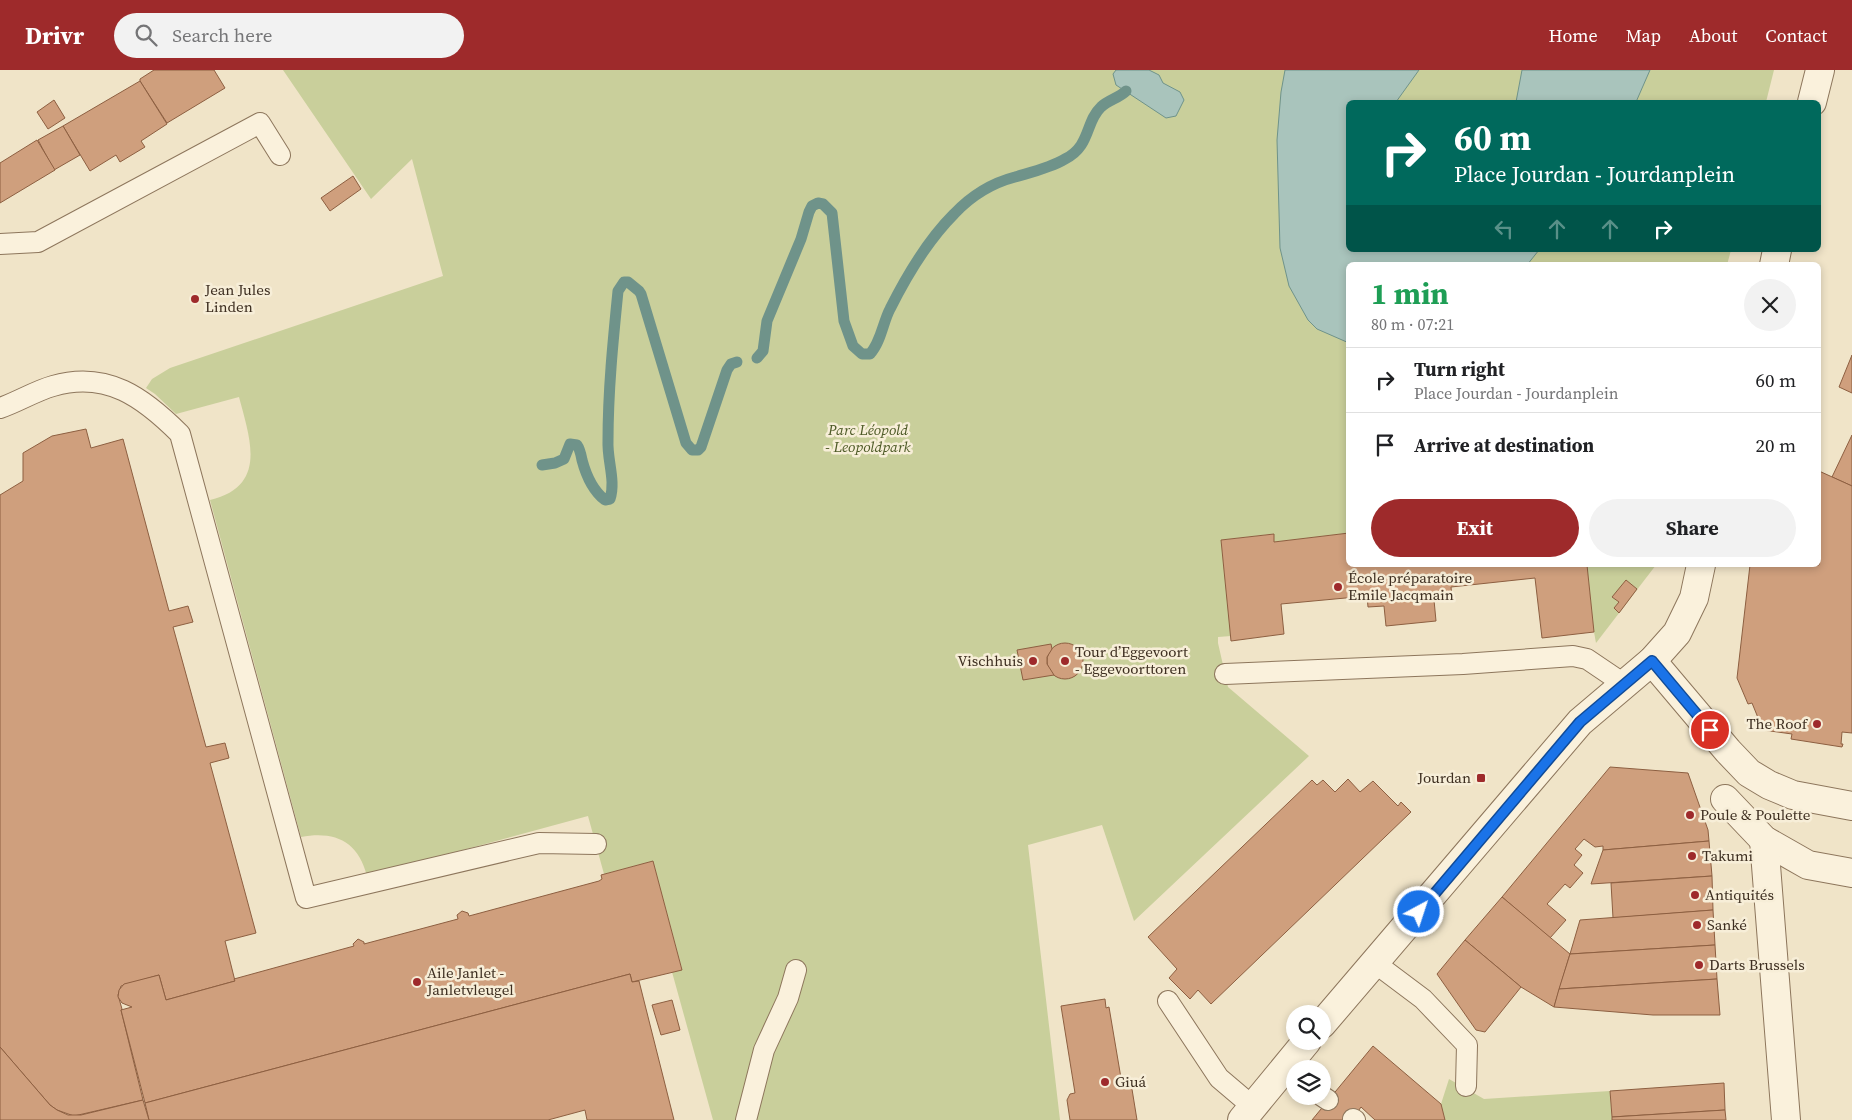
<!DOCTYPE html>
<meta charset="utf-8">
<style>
:root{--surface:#fff;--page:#f2f2f2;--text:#202124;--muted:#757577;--line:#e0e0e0;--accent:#9e2a2b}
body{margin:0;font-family:"Source Serif 4",serif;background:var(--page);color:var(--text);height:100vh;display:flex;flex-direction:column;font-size:19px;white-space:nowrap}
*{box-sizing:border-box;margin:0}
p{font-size:16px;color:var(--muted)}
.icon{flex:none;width:28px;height:28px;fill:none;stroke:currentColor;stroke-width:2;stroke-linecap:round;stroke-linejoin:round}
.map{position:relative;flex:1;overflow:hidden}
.drawer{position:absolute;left:1346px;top:192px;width:475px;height:305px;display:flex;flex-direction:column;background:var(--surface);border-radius:8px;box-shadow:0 2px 8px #0003}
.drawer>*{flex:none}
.guide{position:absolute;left:1346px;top:30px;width:475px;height:152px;border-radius:8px;box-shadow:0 2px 8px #0003;background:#00695c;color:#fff;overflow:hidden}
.fabs{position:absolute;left:1286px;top:935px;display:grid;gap:10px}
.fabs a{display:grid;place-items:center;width:45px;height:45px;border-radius:50%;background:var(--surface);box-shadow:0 2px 8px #0003;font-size:25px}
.pin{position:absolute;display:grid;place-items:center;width:42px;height:42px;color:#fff;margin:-21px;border:2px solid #fff;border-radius:50%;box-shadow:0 1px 5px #0007}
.me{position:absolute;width:55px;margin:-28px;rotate:40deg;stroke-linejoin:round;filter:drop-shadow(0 0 4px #0008)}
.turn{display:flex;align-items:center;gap:18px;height:105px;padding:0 25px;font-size:22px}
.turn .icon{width:65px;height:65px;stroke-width:2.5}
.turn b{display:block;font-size:35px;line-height:42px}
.lanes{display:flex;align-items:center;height:48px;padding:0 25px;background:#0003;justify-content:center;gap:25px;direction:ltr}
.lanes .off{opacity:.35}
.round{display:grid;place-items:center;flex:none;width:52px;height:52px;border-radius:26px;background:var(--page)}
.head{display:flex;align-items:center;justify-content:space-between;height:85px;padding:0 25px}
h1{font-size:30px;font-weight:700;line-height:38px;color:#1e9e55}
.primary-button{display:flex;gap:10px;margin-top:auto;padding:10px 25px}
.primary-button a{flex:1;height:58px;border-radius:30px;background:var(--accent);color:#fff;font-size:20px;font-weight:700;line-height:58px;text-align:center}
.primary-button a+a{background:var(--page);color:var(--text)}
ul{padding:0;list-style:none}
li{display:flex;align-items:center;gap:15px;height:65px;padding:0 25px;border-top:1px solid var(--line)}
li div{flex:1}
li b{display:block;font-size:19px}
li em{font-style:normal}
header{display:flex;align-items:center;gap:30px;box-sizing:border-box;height:70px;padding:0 25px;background:var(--accent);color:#fff}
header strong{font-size:24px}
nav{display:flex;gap:28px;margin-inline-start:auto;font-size:18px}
.search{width:350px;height:45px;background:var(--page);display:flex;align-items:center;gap:12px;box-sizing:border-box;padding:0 18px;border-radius:28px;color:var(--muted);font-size:19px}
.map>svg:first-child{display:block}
.green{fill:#c9cf9b}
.water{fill:#a9c4bc;stroke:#6f938a}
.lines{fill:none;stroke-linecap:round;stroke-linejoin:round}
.stream{stroke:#6f938a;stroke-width:11}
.building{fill:#cf9f7d;stroke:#8d5f41}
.service-casing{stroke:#8d765c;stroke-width:22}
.pedestrian-casing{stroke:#8d765c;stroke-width:30}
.minor-casing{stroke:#8d765c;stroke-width:30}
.tertiary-casing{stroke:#8d765c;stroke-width:30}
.service{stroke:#faf1dc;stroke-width:20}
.pedestrian{stroke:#faf1dc;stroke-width:28}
.minor{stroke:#faf1dc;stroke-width:28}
.tertiary{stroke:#faf1dc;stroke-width:28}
.route-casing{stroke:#114b97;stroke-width:12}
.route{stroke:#1a73e8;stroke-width:9}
.poi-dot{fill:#9e2a2b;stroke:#f7eed8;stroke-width:2}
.labels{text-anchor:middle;stroke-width:5;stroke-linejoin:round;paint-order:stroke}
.poi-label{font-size:15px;fill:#3d2e20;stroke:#f7eed8;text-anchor:start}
.park-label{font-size:15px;font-style:italic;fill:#4d5a26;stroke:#f7eed8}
</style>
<header>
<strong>Drivr</strong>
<div class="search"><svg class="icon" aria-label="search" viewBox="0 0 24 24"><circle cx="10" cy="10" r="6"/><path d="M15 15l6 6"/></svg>Search here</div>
<nav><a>Home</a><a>Map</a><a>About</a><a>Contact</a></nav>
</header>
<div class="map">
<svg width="1852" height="1050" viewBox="0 0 1852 1050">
<rect width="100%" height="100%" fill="#f0e4c8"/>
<g class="green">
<path d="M283,0H1774L1766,32H1349V180H1731L1727,195H1349V463L1274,472L1273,464L1221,470L1231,566L1218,567V573L1228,617L1309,686L1134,851L1102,755L1028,775L1060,1050H713L672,902L682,899L653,791L604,804L588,746L367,806C358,771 335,761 301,767L210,430C268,416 250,369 239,327L176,344L155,324L146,318L152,309L170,298L443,206L412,89L371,129Z"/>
<path d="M1587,495H1656L1596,573L1594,562Z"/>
<path d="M1449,1009L1484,1029L1610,1021L1612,1050H1445L1441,1034Z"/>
</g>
<g class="water">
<path d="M1116,0H1149L1159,5L1163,13L1180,22L1184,30L1176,46L1166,48L1116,15L1113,4Z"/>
<path d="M1285,0H1419L1396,32H1349V180H1539L1527,195H1349V273L1317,259L1308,250L1289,216L1280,178L1277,70L1281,22Z"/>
<path d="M1522,0H1650L1636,32H1516Z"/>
</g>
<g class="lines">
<g class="stream">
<path d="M757,288L763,281L767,251L801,169L809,142L812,136L818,133L823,134L832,143L844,251L853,276L862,284H870C881,272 883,252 890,239C906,207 929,169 954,144C970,127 992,113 1015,107C1032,102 1050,98 1065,89C1091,76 1085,52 1101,37C1108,30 1119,28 1126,21"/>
<path d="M542,395L555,393L564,389L570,374L577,375C580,379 581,385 582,390C586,405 592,420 605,430L610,429C616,411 607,390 608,371C608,321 613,271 618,221L624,212H628L639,221L641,224L686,373L692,380H698L701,377L727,300L731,294L737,292"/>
</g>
</g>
<g class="building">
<path d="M154,0H214L225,18L167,53L140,11V9Z"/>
<path d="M140,11L167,54L141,71L145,77L120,92L116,85L90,101L63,56Z"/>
<path d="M54,30L65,48L48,59L37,42Z"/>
<path d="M63,56L80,85L54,100L38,70Z"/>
<path d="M37,70L55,100L0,133V93Z"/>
<path d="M353,106L361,119L330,141L321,128Z"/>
<path d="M1852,285V323L1839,317Z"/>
<path d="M86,359L91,378L123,369L169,541L188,536L193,552L173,557L206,677L225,673L229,688L210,693L256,863L225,871L235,911L166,930L159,905L121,916L118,925L122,939L121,940L143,1030L74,1046L57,1040L50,1035L0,977V425L23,411V383L52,366Z"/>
<path d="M1852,365V416L1832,407Z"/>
<path d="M1819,401L1852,416V663L1842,662L1841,674H1843L1842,677L1791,669L1792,664L1763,660L1752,633L1748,634L1737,608L1750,495H1819Z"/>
<path d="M1349,463V495H1587L1594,562L1542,568L1535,508L1451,517L1452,528L1434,530L1436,551L1386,556L1384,536L1368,537L1367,526L1281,534L1284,564L1231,571L1221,470L1274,464V472Z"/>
<path d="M1626,510L1637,519L1619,543L1614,538L1619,532L1612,527Z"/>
<circle cx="1065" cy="591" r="18"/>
<path d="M1051,574L1052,579L1047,587V594L1054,605L1023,610L1017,580Z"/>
<path d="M1610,697L1688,703L1708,760L1709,771L1603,780V776L1595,777L1584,769L1575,779L1582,785L1574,795L1583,803L1570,818L1565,814L1547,834L1566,850L1550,868L1502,827Z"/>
<path d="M1348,709L1360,722L1373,711L1398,736L1401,732L1411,742L1211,934L1198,920L1190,929L1169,908L1177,899L1148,867L1312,710L1317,715L1323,710L1335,722Z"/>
<path d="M1709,771L1712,806L1591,814L1603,780Z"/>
<path d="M653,791L682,900L632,912L630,904L145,1033L121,940L132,937L122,933L118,927L119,920L124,914L159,905L166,930L235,911L234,909L354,876L353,874L358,869L364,872V874L458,849L457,845L462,841L468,843L469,846L599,811L602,809L601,805Z"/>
<path d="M1712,806L1713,840L1613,848L1611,813Z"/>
<path d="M1502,827L1570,884L1554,937L1521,917L1465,870Z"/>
<path d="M1713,840L1715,875L1570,884L1580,850Z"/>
<path d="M1465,870L1521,917L1485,962L1476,960L1437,904Z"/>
<path d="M1715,875L1717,909L1559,919L1570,884Z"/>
<path d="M630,904L632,912L639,911L674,1050H587L585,1040L548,1050H149L145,1033Z"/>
<path d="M1717,909L1720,945H1653L1554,937L1559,919Z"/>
<path d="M1105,929L1106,938L1109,937L1122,1014L1131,1013L1137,1050H1070L1067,1030L1070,1024L1075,1023L1061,936Z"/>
<path d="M672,930L680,960L661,965L652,935Z"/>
<path d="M1373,976L1441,1034L1445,1050H1375L1361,1037L1352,1050H1312Z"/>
<path d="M0,977L50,1035L57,1040L68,1045H81L143,1030L149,1050H0Z"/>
<path d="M1724,1013L1725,1040L1612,1047L1610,1021Z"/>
<path d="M1725,1040L1726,1050H1612V1047Z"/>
</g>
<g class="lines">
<g class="service-casing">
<g id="service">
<path d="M0,174L38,172L260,53L280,85"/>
<path d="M0,338C18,332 35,321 53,316C107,300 144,328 180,364L306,828L539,773L596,774"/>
<path d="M1225,604L1463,594L1573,586L1587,589L1624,614"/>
<path d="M1375,893L1423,929L1467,975L1466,1016"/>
<path d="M1168,931L1219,1008L1252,1036"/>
<path d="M1322,1026L1328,1030"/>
<path d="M1353,1049L1355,1050"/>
<path d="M746,1050L764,980L788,928L796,900"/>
</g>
</g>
<g class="pedestrian-casing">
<g id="pedestrian">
<path d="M1725,729L1764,770L1808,795L1852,803"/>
<path d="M1764,770L1786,1050"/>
</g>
</g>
<g class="minor-casing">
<path id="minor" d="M1652,591L1728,681L1749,703L1769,715L1793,725L1852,736"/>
</g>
<g class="tertiary-casing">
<g id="tertiary">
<path d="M1812,32L1820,0"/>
<path d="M1774,195L1777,180"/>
<path d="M1322,954L1580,652L1652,591L1677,563L1694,528L1701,495"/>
<path d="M1242,1050L1307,971"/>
</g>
</g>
<use href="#service" class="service"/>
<use href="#pedestrian" class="pedestrian"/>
<use href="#minor" class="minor"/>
<use href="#tertiary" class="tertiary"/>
</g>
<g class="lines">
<g class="route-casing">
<path id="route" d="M1419,842L1580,652L1652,591L1710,660"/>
</g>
<use href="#route" class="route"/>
</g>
<g class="poi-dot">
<circle cx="195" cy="229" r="5"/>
<circle cx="1338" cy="517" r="5"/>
<circle cx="1033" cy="591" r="5"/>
<circle cx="1065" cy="591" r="5"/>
<circle cx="1817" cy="654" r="5"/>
<rect x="1476" y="703" width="10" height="10" rx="2.5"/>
<circle cx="1690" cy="745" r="5"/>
<circle cx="1692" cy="786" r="5"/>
<circle cx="1695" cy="825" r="5"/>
<circle cx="1697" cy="855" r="5"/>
<circle cx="1699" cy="895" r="5"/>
<circle cx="417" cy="912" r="5"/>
<circle cx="1105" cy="1012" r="5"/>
</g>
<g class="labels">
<g class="poi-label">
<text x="205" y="225">Jean Jules<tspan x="205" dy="17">Linden</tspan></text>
<text x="1348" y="513">École préparatoire<tspan x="1348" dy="17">Emile Jacqmain</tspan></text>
<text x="1075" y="587">Tour d’Eggevoort<tspan x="1075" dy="17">- Eggevoorttoren</tspan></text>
<text x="1023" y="596" text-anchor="end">Vischhuis</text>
<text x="1807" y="659" text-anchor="end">The Roof</text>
<text x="1471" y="713" text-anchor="end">Jourdan</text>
<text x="1700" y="750">Poule &amp; Poulette</text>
<text x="1702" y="791">Takumi</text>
<text x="1705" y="830">Antiquités</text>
<text x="1707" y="860">Sanké</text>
<text x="1709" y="900">Darts Brussels</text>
<text x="427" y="908">Aile Janlet -<tspan x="427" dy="17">Janletvleugel</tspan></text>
<text x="1115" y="1017">Giuá</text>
</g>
<g class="park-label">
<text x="868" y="365">Parc Léopold<tspan x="868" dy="17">- Leopoldpark</tspan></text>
</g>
</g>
</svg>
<div class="fabs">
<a><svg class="icon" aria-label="search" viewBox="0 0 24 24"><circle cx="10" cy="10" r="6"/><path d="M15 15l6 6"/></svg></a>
<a><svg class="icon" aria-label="layers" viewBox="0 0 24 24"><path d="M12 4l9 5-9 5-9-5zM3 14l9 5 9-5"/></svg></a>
</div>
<div class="pin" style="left:1710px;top:660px;background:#d93025"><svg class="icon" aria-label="arrive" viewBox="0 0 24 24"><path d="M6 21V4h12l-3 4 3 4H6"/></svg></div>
<svg class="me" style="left:1419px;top:842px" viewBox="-20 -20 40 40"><circle r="17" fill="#1a73e8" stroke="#fff" stroke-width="3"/><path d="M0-11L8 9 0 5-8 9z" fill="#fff"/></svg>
<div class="guide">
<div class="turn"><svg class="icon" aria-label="right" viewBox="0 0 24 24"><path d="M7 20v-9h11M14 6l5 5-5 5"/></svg><div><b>60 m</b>Place Jourdan - Jourdanplein</div></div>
<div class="lanes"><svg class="icon off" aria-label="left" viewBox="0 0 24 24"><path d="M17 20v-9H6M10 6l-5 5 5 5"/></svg><svg class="icon off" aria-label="ahead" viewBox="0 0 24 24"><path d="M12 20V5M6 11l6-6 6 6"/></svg><svg class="icon off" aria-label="ahead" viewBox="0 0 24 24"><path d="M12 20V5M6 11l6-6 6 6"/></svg><svg class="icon" aria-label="right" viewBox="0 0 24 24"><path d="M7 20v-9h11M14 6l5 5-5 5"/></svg></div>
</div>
<section class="drawer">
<div class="head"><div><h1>1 min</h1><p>80 m · 07:21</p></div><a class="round"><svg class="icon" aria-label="close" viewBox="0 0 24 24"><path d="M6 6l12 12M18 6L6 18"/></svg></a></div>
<ul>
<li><svg class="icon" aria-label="right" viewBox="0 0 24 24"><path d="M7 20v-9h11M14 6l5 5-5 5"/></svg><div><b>Turn right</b><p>Place Jourdan - Jourdanplein</p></div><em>60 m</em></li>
<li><svg class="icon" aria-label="arrive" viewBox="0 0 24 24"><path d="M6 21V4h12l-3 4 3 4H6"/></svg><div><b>Arrive at destination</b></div><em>20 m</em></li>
</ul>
<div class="primary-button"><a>Exit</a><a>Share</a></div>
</section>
</div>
